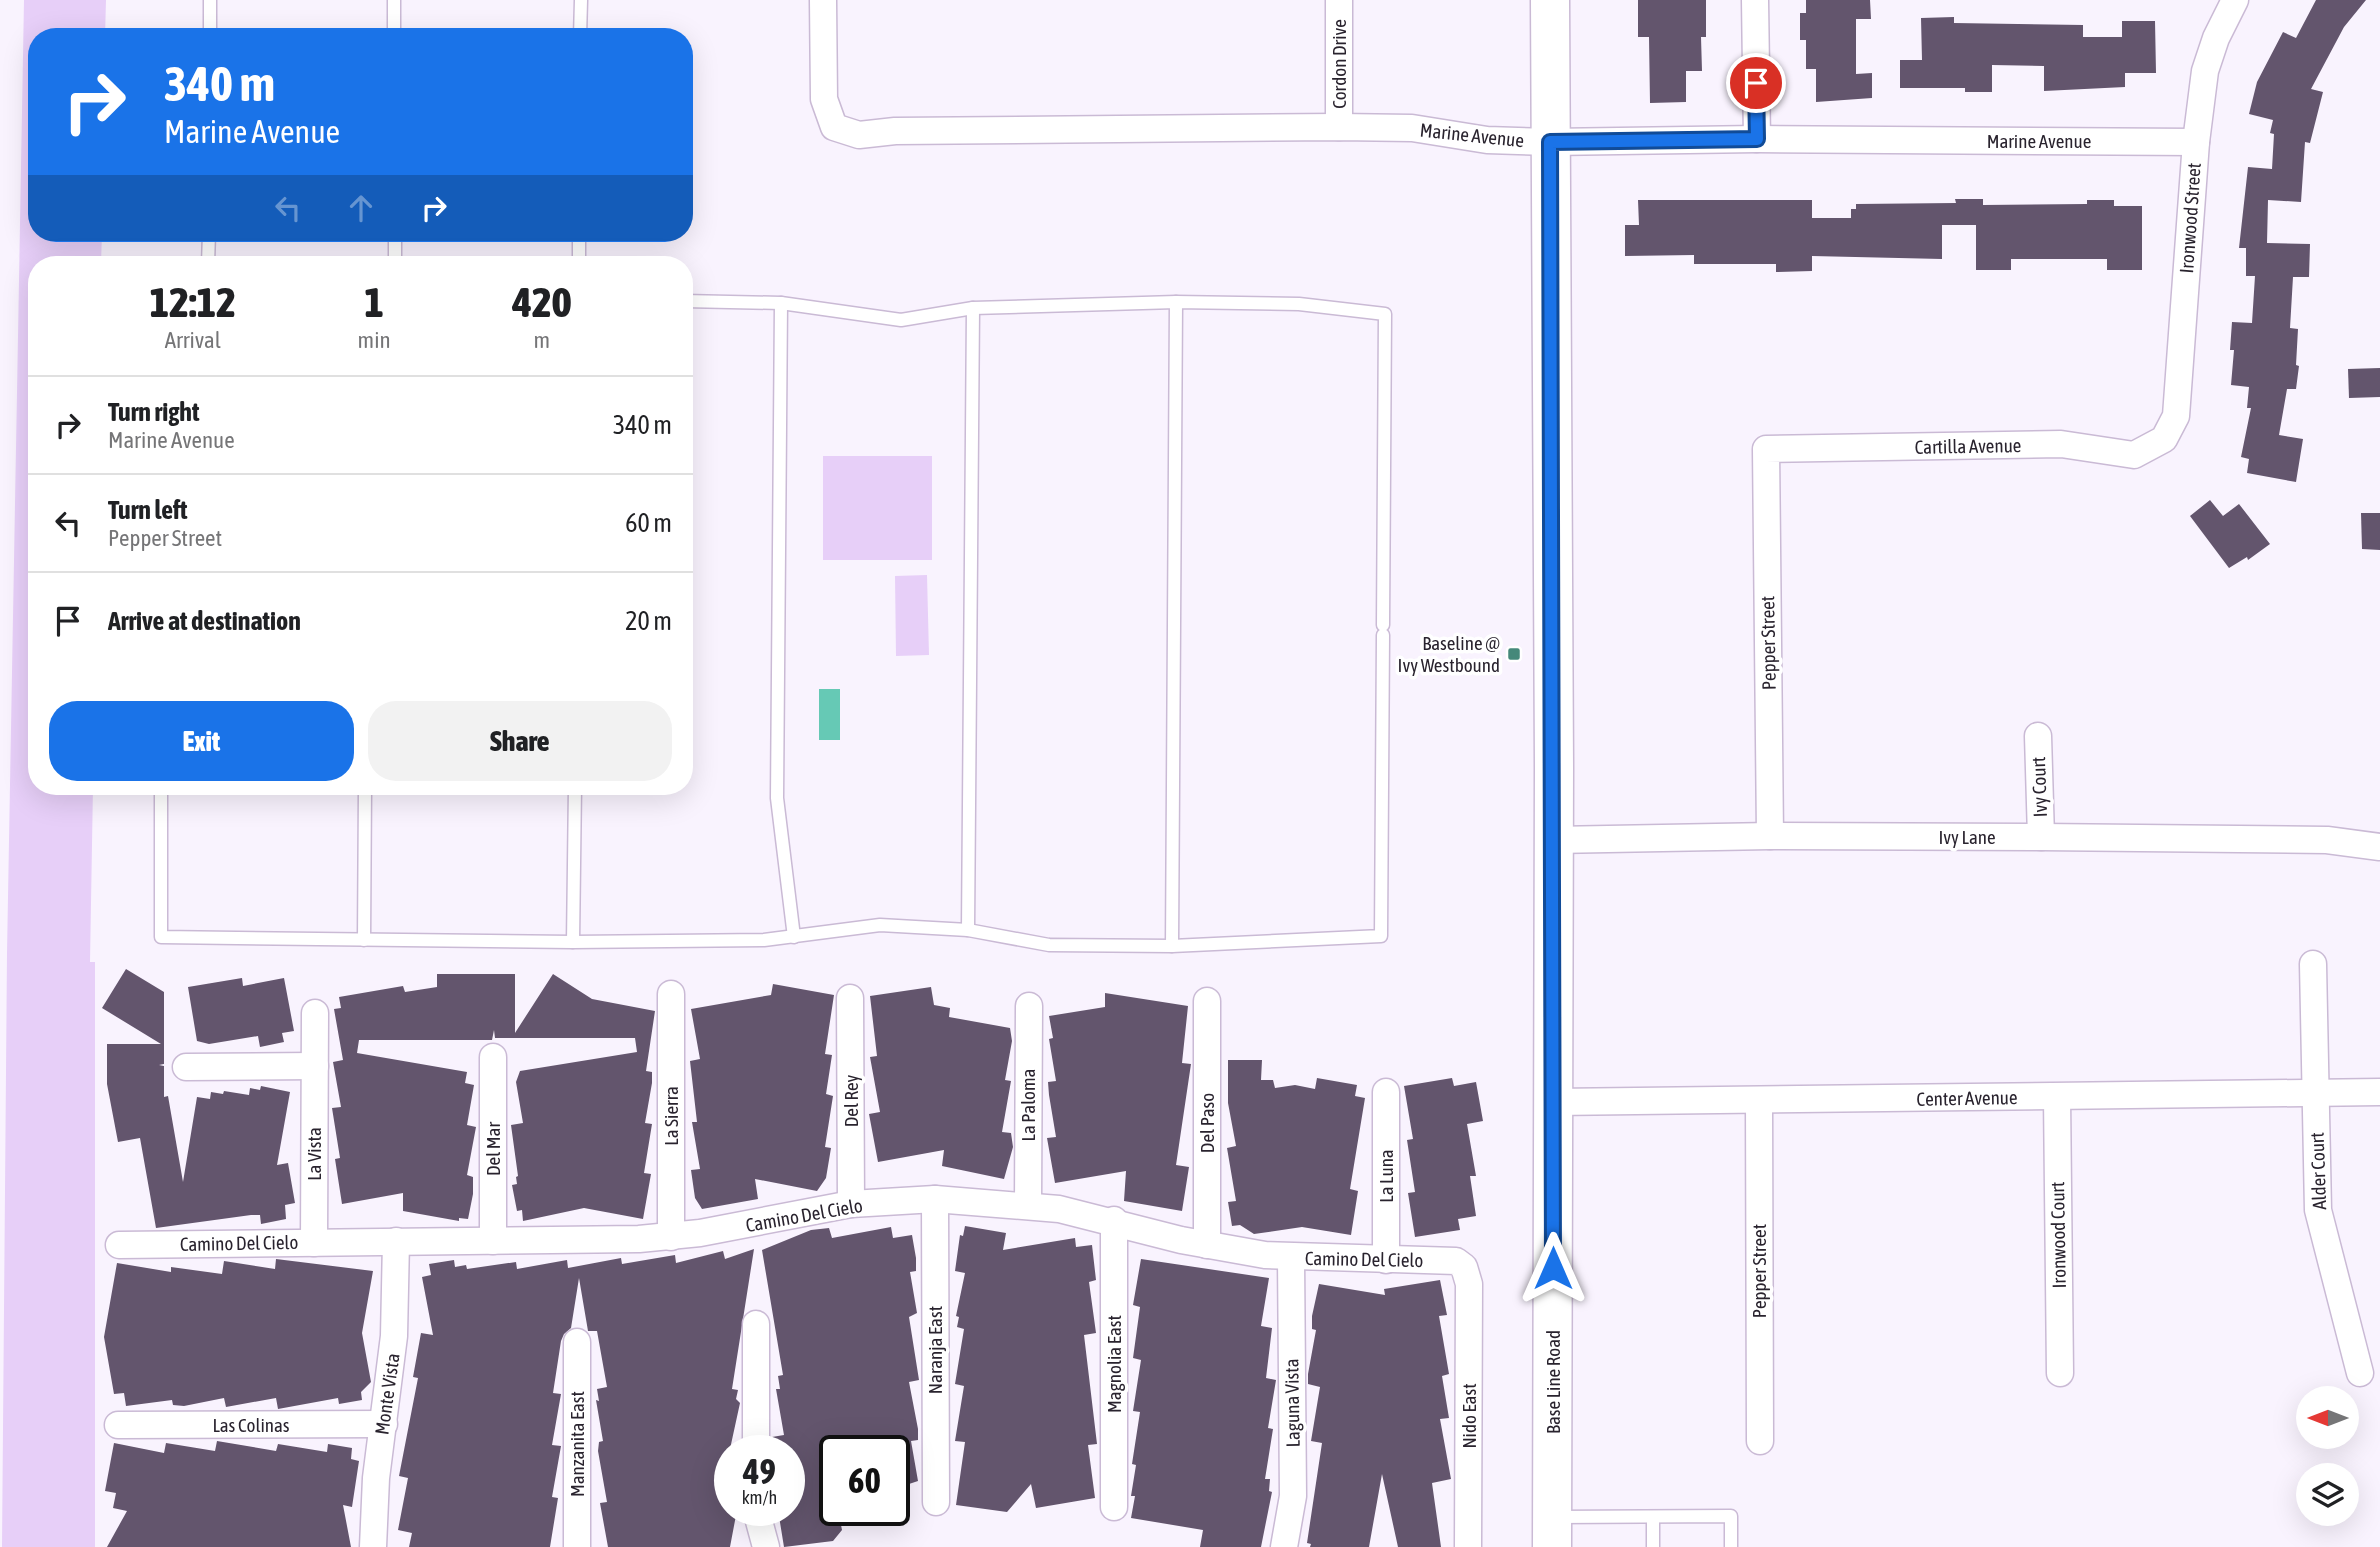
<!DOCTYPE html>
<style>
:root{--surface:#fff;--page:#f2f2f2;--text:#202124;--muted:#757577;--line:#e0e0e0;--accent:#1a73e8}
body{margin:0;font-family:"Asap Condensed",sans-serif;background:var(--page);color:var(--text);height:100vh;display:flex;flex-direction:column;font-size:26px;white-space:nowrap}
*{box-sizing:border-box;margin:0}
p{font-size:23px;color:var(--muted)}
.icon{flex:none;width:38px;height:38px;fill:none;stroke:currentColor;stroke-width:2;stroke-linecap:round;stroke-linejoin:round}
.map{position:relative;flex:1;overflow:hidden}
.side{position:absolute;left:28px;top:256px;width:665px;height:539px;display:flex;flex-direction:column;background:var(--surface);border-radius:28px;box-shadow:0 7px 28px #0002}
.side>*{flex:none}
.banner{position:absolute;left:28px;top:28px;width:665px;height:214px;border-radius:28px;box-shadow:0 7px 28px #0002;background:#1a73e8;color:#fff;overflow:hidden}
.needle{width:46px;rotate:270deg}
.fabs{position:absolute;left:2296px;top:1386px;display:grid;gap:14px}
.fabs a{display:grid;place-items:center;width:63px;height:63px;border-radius:50%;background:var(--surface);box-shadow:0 7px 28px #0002;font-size:35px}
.speed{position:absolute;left:714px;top:1435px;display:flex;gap:14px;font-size:35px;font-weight:700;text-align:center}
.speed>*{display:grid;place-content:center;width:91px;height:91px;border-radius:50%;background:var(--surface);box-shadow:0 7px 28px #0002;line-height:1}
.speed small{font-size:18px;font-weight:400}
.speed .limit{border:4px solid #111;border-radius:10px;background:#fff;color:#111}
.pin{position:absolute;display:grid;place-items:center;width:60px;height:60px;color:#fff;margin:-30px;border:4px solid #fff;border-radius:50%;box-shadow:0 2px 7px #0007}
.me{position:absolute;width:77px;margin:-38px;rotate:0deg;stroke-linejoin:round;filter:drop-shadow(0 0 5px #0008)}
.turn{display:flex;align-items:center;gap:24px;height:147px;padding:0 21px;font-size:32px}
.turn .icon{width:91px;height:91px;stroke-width:2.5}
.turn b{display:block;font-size:49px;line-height:60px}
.lanes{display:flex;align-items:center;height:66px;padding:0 21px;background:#0003;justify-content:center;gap:35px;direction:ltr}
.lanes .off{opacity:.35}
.eta{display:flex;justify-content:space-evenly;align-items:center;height:119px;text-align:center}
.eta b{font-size:42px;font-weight:800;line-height:49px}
.button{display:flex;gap:14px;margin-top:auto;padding:14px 21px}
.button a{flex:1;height:80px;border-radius:28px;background:var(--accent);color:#fff;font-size:28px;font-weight:800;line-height:80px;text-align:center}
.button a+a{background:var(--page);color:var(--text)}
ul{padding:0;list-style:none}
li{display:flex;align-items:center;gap:21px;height:98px;padding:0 21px;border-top:2px solid var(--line)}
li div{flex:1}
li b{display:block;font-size:26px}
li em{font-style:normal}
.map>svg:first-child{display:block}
.green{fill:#e7cff8}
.water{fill:#66c9b5}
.building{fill:#63556d}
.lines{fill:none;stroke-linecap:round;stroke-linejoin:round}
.lane-casing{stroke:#cabad5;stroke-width:15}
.street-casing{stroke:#cabad5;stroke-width:29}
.primary-casing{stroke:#cabad5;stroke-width:41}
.lane{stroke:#fff;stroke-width:12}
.street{stroke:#fff;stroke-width:26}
.primary{stroke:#fff;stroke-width:38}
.route-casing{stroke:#114b97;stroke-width:18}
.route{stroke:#1a73e8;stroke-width:12}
.poi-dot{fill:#45887a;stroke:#fff;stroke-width:2.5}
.labels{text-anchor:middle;stroke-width:7;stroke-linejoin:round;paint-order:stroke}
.street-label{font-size:19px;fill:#29232e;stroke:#fff}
.poi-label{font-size:19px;fill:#29232e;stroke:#fff;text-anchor:end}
</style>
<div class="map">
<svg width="2380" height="1547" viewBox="0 0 2380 1547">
<rect width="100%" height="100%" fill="#f9f3fe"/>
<g class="green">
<path d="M24,0H106L105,37H37V233H102L101,264H37V786H93L90,962H95V1547H2L7,953Z"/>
<rect x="823" y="456" width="109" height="104"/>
<path d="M927,575L929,655L896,656L895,576Z"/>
</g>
<rect class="water" x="819" y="689" width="21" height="51"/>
<g class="building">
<path d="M1638,0H1706V37H1701L1702,71H1686V102L1650,103L1649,37H1638Z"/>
<path d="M1806,0H1870L1871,19H1856V74L1872,73V98L1816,102V69H1806V40H1800V13H1806Z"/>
<path d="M2316,0H2366L2344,27L2311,89L2323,92L2310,143L2305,142L2301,202L2268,200L2267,243L2310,244L2309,277H2293L2290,328L2298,329L2296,365L2299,366L2296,389H2287L2279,435L2303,439L2296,482L2247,473L2249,459L2241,457L2251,408H2247L2249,387L2231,385L2234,350H2230L2232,322L2252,323L2255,276H2246V248H2239L2248,167L2272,169L2274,134L2270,133L2273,120L2249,114L2257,82L2283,32L2296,38Z"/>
<path d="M1954,17V23L2083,25V37H2122V21H2155L2156,73H2125V87L2044,91V66L1992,65V92H1965V88H1900V60H1922L1921,18Z"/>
<path d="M1955,199H1983V205L2087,204V200H2114V206H2142V270H2107V259H2011V270H1976V225H1942V259L1812,256V271L1776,272V264H1694V255L1625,256V225H1639L1638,200H1812V218H1851V209H1856V204L1956,203Z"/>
<path d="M2380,368V397L2349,398L2348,369Z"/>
<path d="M2210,500L2223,516L2239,504L2270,544L2248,560L2247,557L2229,568L2190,516Z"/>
<path d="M2361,513H2380V550L2362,549Z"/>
<path d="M126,969L164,992V1064L159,1065L164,1066V1097L168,1096L183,1182L197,1097L210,1099L211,1092L223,1094L224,1091L249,1095L250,1088L260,1090L261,1086L290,1092L277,1165L288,1163L295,1203L285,1205L286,1219L261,1224L260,1215H251L156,1228L140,1138L118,1142L107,1084V1044H161L102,1008Z"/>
<path d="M437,974H515V1033L553,974L592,999L655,1011L646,1071L652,1072V1083L645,1123L652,1124L644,1173L651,1174L643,1219L584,1208L523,1221L522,1210L517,1211L512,1185L517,1184L516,1177L518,1176L511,1125L523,1123L516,1082L520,1071L637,1052L635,1038H495L494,1030L492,1040H359L357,1053L467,1072L465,1083L474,1085L467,1125L476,1127L467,1175L473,1177V1194L468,1219L459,1218V1221L403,1211V1193L342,1204L335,1159L340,1158L332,1108L341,1107L333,1062L343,1060L334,1009L341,1008L339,997L403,986L405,992L437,987Z"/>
<path d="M242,978L243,986L284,978L294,1031L282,1033L284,1042L260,1047L258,1036L209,1044L197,1041L188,987Z"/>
<path d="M773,984L834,995L825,1054L832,1055L826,1094L833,1096L825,1147L831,1148L826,1178L817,1191L755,1179L758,1199L702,1209L695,1198L691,1170L700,1169L692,1122H697L690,1061L700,1059L691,1009L771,995Z"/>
<path d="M931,987L934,1005L950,1008L949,1017L1010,1028L1012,1041L1005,1080L1011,1081L1002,1132L1011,1133L1013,1147L1004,1179L942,1166L944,1150L878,1162L869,1114L880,1112L870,1057L877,1056L870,996Z"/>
<path d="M1105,993L1188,1006L1182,1063L1191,1064L1176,1165L1189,1167L1182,1211L1124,1201L1126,1171L1055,1183L1047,1138L1056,1137L1049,1095L1048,1082L1056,1081L1049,1039L1053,1038L1049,1016L1105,1007Z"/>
<path d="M1228,1060H1262L1261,1080H1273L1275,1088L1295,1085L1315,1089L1317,1078L1357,1085L1355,1096L1365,1098L1350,1189L1358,1191L1351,1235L1302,1227L1254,1234L1240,1225L1232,1226L1228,1202L1236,1201L1227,1148L1236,1146L1228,1103Z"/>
<path d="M1452,1078L1454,1086L1476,1082L1483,1121L1467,1124L1476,1176H1470L1476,1216L1458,1219L1460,1230L1415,1237L1408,1193L1415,1192L1407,1140L1413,1139L1404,1086Z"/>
<path d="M965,1226L1006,1233L1003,1250L1075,1238L1076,1247L1092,1245L1096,1280L1089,1282L1096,1333L1084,1335L1097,1444L1088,1445L1095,1498L1036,1508L1031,1484L1007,1512L956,1505L965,1442L955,1441L964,1386L955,1384L964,1329L957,1327L959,1317L956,1316L965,1273L955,1271L960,1235L963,1236Z"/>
<path d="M891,1227L893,1238L912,1235L916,1258V1271L910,1272L917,1313L909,1317L919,1380L909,1382L918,1429V1440L911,1441L918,1481L894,1489V1451H835V1510H838L842,1530L833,1541L784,1547L778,1510H789V1451H772V1437L784,1435L776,1389H780L778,1376L783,1375L762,1250L811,1230L829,1228L832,1238Z"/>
<path d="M754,1249L732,1389L738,1390L736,1399L740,1403L730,1449V1510H737L730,1547H608L600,1503L607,1502L598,1451L599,1442L603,1441L596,1400L599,1401L597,1389L607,1387L597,1331H588L579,1278L571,1328L564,1334L561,1341L553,1393L561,1394L552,1445L561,1446L552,1497L558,1498L550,1547H409L412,1533L398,1530L408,1478L399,1476L418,1378L413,1377L421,1333L433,1335L422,1277L431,1275L429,1264L454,1260L455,1267L466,1265L467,1269L516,1262L517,1269L567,1260L568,1268L621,1258L622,1264L675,1255L676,1263L723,1251L725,1259Z"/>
<path d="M276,1259L373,1271L362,1333L371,1382L361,1392L362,1400L339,1404L338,1398L278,1409L276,1398L226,1407L224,1398L184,1406L173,1405L172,1400L126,1406L124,1393L114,1394L104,1337L117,1263L171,1272V1267L222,1274L224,1261L275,1269Z"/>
<path d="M1141,1259L1269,1278L1261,1326L1272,1328L1266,1378L1276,1380L1268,1428L1273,1429L1265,1479H1270L1269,1491L1272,1492L1261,1547H1200L1203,1530L1131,1518L1135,1496H1131L1136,1465L1132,1464L1140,1412L1133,1411L1141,1360L1133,1358L1140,1307L1133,1305Z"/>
<path d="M1440,1280L1447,1315L1439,1316L1449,1374L1442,1376L1449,1418L1440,1419L1451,1479L1432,1483L1441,1547H1398L1382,1474L1369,1547H1310L1311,1544L1307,1543L1322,1443L1311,1441L1320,1387L1308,1384V1374L1316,1330L1312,1329V1316L1319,1284L1385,1295L1384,1289Z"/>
<path d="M217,1441L276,1451L278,1444L327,1452L328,1444L352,1448L351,1459L359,1461L352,1507L343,1505L351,1547H107L127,1511L113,1508L116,1493L105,1491L114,1443L164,1453L166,1443L215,1451Z"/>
</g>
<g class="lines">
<g class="lane-casing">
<g id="lane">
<path d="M394,0V37"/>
<path d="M210,37V0"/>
<path d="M580,37L581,0"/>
<path d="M395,233V264"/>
<path d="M208,264L209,233"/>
<path d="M579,264V233"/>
<path d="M684,301L781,303L901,320L973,308L1176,302L1299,304L1385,314L1383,625"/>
<path d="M781,303L777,798L794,937"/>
<path d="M161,786V937L573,942L764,940L880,925L968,930L1049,945L1172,946L1381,936L1383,635"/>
<path d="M968,930L973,308"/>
<path d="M364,940L365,786"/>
<path d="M573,942L575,786"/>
<path d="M1172,946L1176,302"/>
<path d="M1556,1517L1731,1516V1547"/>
<path d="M1653,1517V1547"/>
</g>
</g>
<g class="street-casing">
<g id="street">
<path d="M823,0L824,99L834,127L859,135L895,131L1339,127L1412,128L1487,140L1550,142L1757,139L2196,142"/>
<path d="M1339,0V127"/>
<path d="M1755,0L1757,139"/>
<path d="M2038,736L2041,837"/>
<path d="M1770,836L1766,449L2061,444L2134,455L2164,439L2176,416L2196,142L2205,71L2216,38L2235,0"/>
<path d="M1554,840L1770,836L2041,837L2327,840L2380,847"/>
<path d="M2313,964L2318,1210L2360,1373"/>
<path d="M850,998L851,1204"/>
<path d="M1207,1001V1245"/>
<path d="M186,1067L315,1066"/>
<path d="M1386,1092V1260"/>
<path d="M2057,1097L2060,1373"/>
<path d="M1759,1101L1760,1441"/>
<path d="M1554,1102L2380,1092"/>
<path d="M935,1199L936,1502"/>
<path d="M1028,1205L1029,1006"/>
<path d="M1114,1220V1507"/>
<path d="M671,1237V994"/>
<path d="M493,1241V1057"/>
<path d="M314,1243L315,1013"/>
<path d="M119,1245L639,1239L700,1233L851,1204L935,1199L1059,1209L1181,1240L1265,1255L1456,1261L1464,1267L1469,1284L1468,1547"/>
<path d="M577,1342V1547"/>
<path d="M118,1425L384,1424"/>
<path d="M756,1451V1324"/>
<path d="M756,1510L766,1547"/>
<path d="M373,1547L376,1478L394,1336L396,1241"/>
<path d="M1284,1547L1293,1496L1291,1258"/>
</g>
</g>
<g class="primary-casing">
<path id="primary" d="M1550,0L1554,767L1552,1547"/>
</g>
<use href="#lane" class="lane"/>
<use href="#street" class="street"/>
<use href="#primary" class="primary"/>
</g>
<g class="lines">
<g class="route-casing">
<path id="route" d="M1553,1268L1550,142L1757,139L1756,83"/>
</g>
<use href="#route" class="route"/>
</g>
<rect class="poi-dot" x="1507" y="647" width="14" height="14" rx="3.5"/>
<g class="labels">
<g class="street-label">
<text transform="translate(1339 64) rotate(-90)" y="7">Cordon Drive</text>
<text transform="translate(1472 135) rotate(6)" y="7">Marine Avenue</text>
<text x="2039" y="148">Marine Avenue</text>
<text transform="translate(2190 218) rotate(-86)" y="7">Ironwood Street</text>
<text transform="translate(1968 446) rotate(-1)" y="7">Cartilla Avenue</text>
<text transform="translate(1768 643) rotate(-91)" y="7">Pepper Street</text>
<text transform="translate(2039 787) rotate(-92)" y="7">Ivy Court</text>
<text x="1967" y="844">Ivy Lane</text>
<text transform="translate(1967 1098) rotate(-1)" y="7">Center Avenue</text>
<text transform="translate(851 1101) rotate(-90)" y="7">Del Rey</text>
<text transform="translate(1028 1105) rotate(-90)" y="7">La Paloma</text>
<text transform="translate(671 1116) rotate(-90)" y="7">La Sierra</text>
<text transform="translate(1207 1123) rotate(-90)" y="7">Del Paso</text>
<text transform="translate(493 1149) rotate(-90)" y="7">Del Mar</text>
<text transform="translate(314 1154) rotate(-90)" y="7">La Vista</text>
<text transform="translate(2318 1171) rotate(-92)" y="7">Alder Court</text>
<text transform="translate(1386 1176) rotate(-90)" y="7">La Luna</text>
<text transform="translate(804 1215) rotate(-10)" y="7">Camino Del Cielo</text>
<text transform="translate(2058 1235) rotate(-91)" y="7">Ironwood Court</text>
<text transform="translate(239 1243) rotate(-1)" y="7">Camino Del Cielo</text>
<text transform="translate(1364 1259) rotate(1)" y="7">Camino Del Cielo</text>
<text transform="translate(1759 1271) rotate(-90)" y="7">Pepper Street</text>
<text transform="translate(935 1350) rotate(-90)" y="7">Naranja East</text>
<text transform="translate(1114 1364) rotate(-90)" y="7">Magnolia East</text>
<text transform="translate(1553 1382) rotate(-90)" y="7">Base Line Road</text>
<text transform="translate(387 1394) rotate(-82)" y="7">Monte Vista</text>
<text transform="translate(1292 1403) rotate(-91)" y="7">Laguna Vista</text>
<text transform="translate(1469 1416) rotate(-90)" y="7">Nido East</text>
<text x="251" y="1432">Las Colinas</text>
<text transform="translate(577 1444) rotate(-90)" y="7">Manzanita East</text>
</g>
<g class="poi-label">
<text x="1500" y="650">Baseline @<tspan x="1500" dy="22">Ivy Westbound</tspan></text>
</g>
</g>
</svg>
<div class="fabs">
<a><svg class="needle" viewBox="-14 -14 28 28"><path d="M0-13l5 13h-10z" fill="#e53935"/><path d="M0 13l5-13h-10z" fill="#757577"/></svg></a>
<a><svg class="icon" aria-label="layers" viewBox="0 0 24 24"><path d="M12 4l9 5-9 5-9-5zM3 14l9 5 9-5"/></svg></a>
</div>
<div class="speed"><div>49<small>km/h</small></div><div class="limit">60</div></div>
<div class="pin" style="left:1756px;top:83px;background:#d93025"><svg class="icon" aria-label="arrive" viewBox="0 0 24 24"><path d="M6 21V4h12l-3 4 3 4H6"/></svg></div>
<svg class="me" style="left:1553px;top:1268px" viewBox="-20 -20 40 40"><path d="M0-17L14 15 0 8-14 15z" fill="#1a73e8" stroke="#fff" stroke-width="4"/></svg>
<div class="banner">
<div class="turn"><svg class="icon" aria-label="right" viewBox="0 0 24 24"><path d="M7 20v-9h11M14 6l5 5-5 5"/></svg><div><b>340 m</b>Marine Avenue</div></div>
<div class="lanes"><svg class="icon off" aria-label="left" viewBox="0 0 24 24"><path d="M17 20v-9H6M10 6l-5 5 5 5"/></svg><svg class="icon off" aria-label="ahead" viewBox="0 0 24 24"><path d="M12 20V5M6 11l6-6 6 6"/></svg><svg class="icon" aria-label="right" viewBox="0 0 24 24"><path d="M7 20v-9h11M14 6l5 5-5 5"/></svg></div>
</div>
<section class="side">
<div class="eta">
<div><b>12:12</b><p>Arrival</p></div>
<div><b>1</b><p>min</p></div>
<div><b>420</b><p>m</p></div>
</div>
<ul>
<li><svg class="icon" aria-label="right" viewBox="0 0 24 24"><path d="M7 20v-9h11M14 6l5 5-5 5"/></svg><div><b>Turn right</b><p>Marine Avenue</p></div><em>340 m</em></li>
<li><svg class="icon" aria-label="left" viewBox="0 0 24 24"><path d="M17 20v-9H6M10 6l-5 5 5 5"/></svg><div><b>Turn left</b><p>Pepper Street</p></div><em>60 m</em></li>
<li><svg class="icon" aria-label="arrive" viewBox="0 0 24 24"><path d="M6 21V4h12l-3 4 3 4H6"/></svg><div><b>Arrive at destination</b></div><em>20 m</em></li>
</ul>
<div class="button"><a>Exit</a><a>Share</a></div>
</section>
</div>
